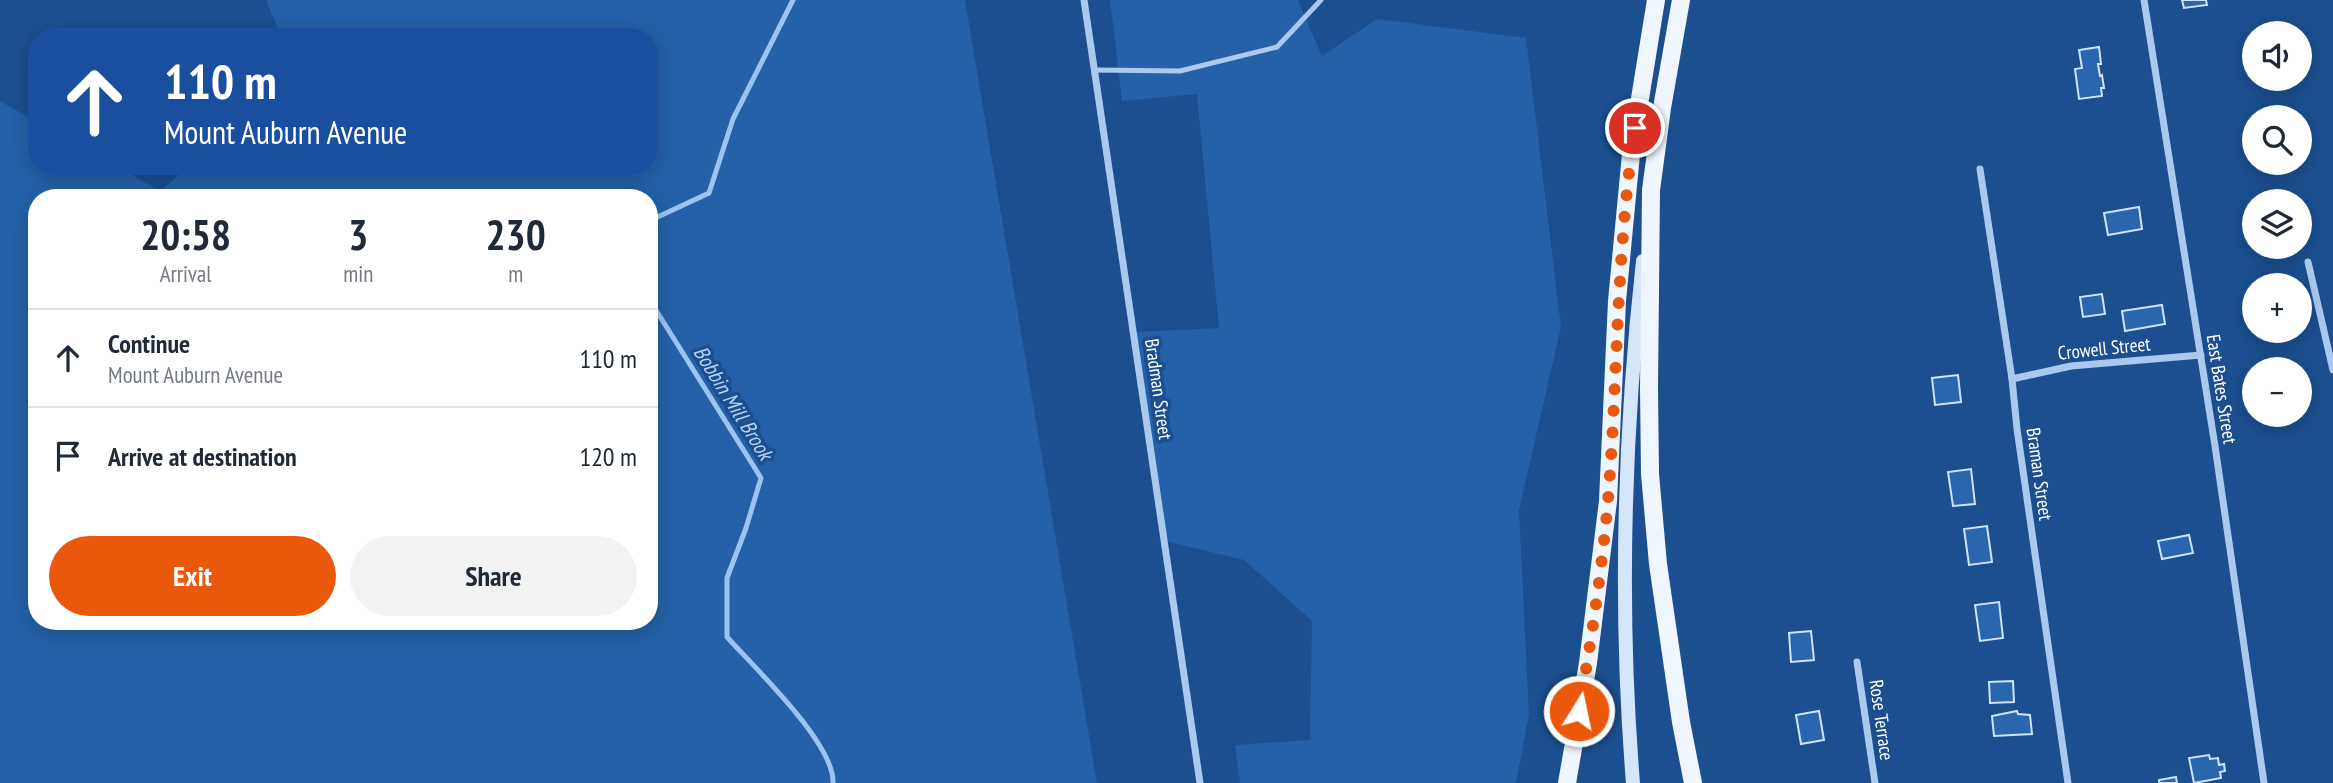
<!DOCTYPE html>
<meta charset="utf-8">
<style>
:root{--surface:#fff;--page:#f2f2f3;--text:#1f2937;--muted:#747a83;--line:#e0e1e3;--accent:#ea580c}
body{margin:0;font-family:"PT Sans Narrow",sans-serif;background:var(--page);color:var(--text);height:100vh;display:flex;flex-direction:column;font-size:26px;white-space:nowrap}
*{box-sizing:border-box;margin:0}
p{font-size:23px;color:var(--muted)}
.icon{flex:none;width:38px;height:38px;fill:none;stroke:currentColor;stroke-width:2;stroke-linecap:round;stroke-linejoin:round}
.map{position:relative;flex:1;overflow:hidden}
.side{position:absolute;left:28px;top:189px;width:630px;height:441px;display:flex;flex-direction:column;background:var(--surface);border-radius:28px;box-shadow:0 4px 18px #0003}
.side>*{flex:none}
.banner{position:absolute;left:28px;top:28px;width:630px;height:147px;border-radius:28px;box-shadow:0 4px 18px #0003;background:#1a4fa0;color:#fff;overflow:hidden}
.tools{position:absolute;left:2242px;top:21px;display:grid;gap:14px}
.tools a{display:grid;place-items:center;width:70px;height:70px;border-radius:50%;background:var(--surface);box-shadow:0 4px 18px #0003;font-size:35px}
.pin{position:absolute;display:grid;place-items:center;width:60px;height:60px;color:#fff;margin:-30px;border:4px solid #fff;border-radius:50%;box-shadow:0 2px 7px #0007}
.me{position:absolute;width:77px;margin:-38px;rotate:10deg;stroke-linejoin:round;filter:drop-shadow(0 0 5px #0008)}
.turn{display:flex;align-items:center;gap:24px;height:147px;padding:0 21px;font-size:32px}
.turn .icon{width:91px;height:91px;stroke-width:2.5}
.turn b{display:block;font-size:49px;line-height:60px}
.eta{display:flex;justify-content:space-evenly;align-items:center;height:119px;text-align:center}
.eta b{font-size:42px;font-weight:700;line-height:49px}
.button{display:flex;gap:14px;margin-top:auto;padding:14px 21px}
.button a{flex:1;height:80px;border-radius:42px;background:var(--accent);color:#fff;font-size:28px;font-weight:700;line-height:80px;text-align:center}
.button a+a{background:var(--page);color:var(--text)}
ul{padding:0;list-style:none}
li{display:flex;align-items:center;gap:21px;height:98px;padding:0 21px;border-top:2px solid var(--line)}
li div{flex:1}
li b{display:block;font-size:26px}
li em{font-style:normal}
.map>svg:first-child{display:block}
.green{fill:#2461a8;fill-rule:evenodd}
.lines{fill:none;stroke-linecap:round;stroke-linejoin:round}
.stream{stroke:#9cc4f0;stroke-width:5}
.building{fill:#2a66ad;stroke:#cfe3fa;stroke-width:2}
.lane{stroke:#a9c9ee;stroke-width:5}
.street{stroke:#a9c9ee;stroke-width:7}
.secondary{stroke:#d6e6fa;stroke-width:14}
.primary{stroke:#f0f6ff;stroke-width:18}
.route{stroke:#ea580c;stroke-width:12;stroke-dasharray:0 21.6}
.labels{text-anchor:middle;stroke-width:7;stroke-linejoin:round;paint-order:stroke}
.street-label{font-size:19px;fill:#fff;stroke:#1b4f8f}
.water-label{font-size:21px;font-style:italic;fill:#b5d3f5;stroke:#1b4f8f}
</style>
<div class="map">
<svg width="2333" height="783" viewBox="0 0 2333 783">
<rect width="100%" height="100%" fill="#1b4f8f"/>
<g class="green">
<path d="M266,0H965L1097,783H0V101L37,122V166H116L160,191L189,166H649V37H281ZM37,198H649V621H37Z"/>
<path d="M1110,0H1298L1322,56L1377,19L1526,38L1561,327L1519,510L1529,715L1516,783H1240L1235,745L1310,740L1312,621L1244,560L1165,541L1135,332L1219,328L1197,94L1122,101Z"/>
</g>
<g class="lines">
<g class="stream">
<path d="M649,221L709,193L733,119L793,0"/>
<path d="M649,299L761,478L746,528L727,578V637C754,667 835,744 833,783"/>
</g>
</g>
<g class="building">
<path d="M2182,0H2206L2207,5L2184,8Z"/>
<path d="M2099,47L2101,64H2098L2100,76L2102,75L2104,88H2101L2102,96L2079,99L2075,69L2082,68L2079,50Z"/>
<path d="M2139,207L2142,229L2108,235L2104,213Z"/>
<path d="M2102,294L2105,314L2083,317L2080,297Z"/>
<path d="M2162,305L2165,324L2125,331L2122,311Z"/>
<path d="M1958,375L1961,402L1935,405L1932,378Z"/>
<path d="M1971,469L1975,504L1953,506L1948,472Z"/>
<path d="M1987,526L1992,562L1969,565L1964,529Z"/>
<path d="M2189,535L2193,553L2162,559L2158,541Z"/>
<path d="M1999,602L2003,638L1980,641L1975,605Z"/>
<path d="M1811,631L1814,660L1791,662L1789,633Z"/>
<path d="M2013,681L2014,702L1990,703L1989,682Z"/>
<path d="M1819,711L1824,740L1801,744L1796,715Z"/>
<path d="M2017,711L2018,714L2030,715L2032,734L1994,736L1992,716Z"/>
<path d="M2209,755L2210,759L2218,758L2219,765L2224,764L2225,771L2220,772L2221,778L2194,783L2189,758Z"/>
<path d="M2176,777L2177,783H2159V780Z"/>
</g>
<g class="lines">
<path class="lane" d="M1094,70L1180,71L1277,47L1321,0"/>
<g class="street">
<path d="M1084,0L1200,783"/>
<path d="M2144,0L2215,446L2264,783"/>
<path d="M1980,169L2012,379L2017,429L2068,783"/>
<path d="M2308,262L2333,370"/>
<path d="M2012,379L2071,366L2201,355"/>
<path d="M1857,662L1875,783"/>
</g>
<path class="secondary" d="M1633,783C1619,611 1624,433 1643,261"/>
<g class="primary">
<path d="M1681,0L1662,108L1651,190L1649,388L1650,474L1658,564L1681,722L1693,783"/>
<path d="M1567,783L1588,663L1608,501L1617,301L1631,154L1656,0"/>
</g>
</g>
<g class="lines">
<path class="route" d="M1579,711C1591,642 1602,570 1608,500C1618,376 1616,252 1635,128"/>
</g>
<g class="labels">
<g class="street-label">
<text transform="translate(2104 348) rotate(-6)" y="7">Crowell Street</text>
<text transform="translate(1159 389) rotate(82)" y="7">Bradman Street</text>
<text transform="translate(2222 389) rotate(81)" y="7">East Bates Street</text>
<text transform="translate(2040 474) rotate(82)" y="7">Braman Street</text>
<text transform="translate(1882 720) rotate(82)" y="7">Rose Terrace</text>
</g>
<g class="water-label">
<text transform="translate(733 403) rotate(58)" y="7">Bobbin Mill Brook</text>
</g>
</g>
</svg>
<div class="tools">
<a><svg class="icon" aria-label="sound" viewBox="0 0 24 24"><path d="M4 9h4l5-4v14l-5-4H4zM17 9q2 3 0 6"/></svg></a>
<a><svg class="icon" aria-label="search" viewBox="0 0 24 24"><circle cx="10" cy="10" r="6"/><path d="M15 15l6 6"/></svg></a>
<a><svg class="icon" aria-label="layers" viewBox="0 0 24 24"><path d="M12 4l9 5-9 5-9-5zM3 14l9 5 9-5"/></svg></a>
<a>+</a>
<a>−</a>
</div>
<div class="pin" style="left:1635px;top:128px;background:#d93025"><svg class="icon" aria-label="arrive" viewBox="0 0 24 24"><path d="M6 21V4h12l-3 4 3 4H6"/></svg></div>
<svg class="me" style="left:1579px;top:711px" viewBox="-20 -20 40 40"><circle r="17" fill="#ea580c" stroke="#fff" stroke-width="3"/><path d="M0-11L8 9 0 5-8 9z" fill="#fff"/></svg>
<div class="banner">
<div class="turn"><svg class="icon" aria-label="ahead" viewBox="0 0 24 24"><path d="M12 20V5M6 11l6-6 6 6"/></svg><div><b>110 m</b>Mount Auburn Avenue</div></div>
</div>
<section class="side">
<div class="eta">
<div><b>20:58</b><p>Arrival</p></div>
<div><b>3</b><p>min</p></div>
<div><b>230</b><p>m</p></div>
</div>
<ul>
<li><svg class="icon" aria-label="ahead" viewBox="0 0 24 24"><path d="M12 20V5M6 11l6-6 6 6"/></svg><div><b>Continue</b><p>Mount Auburn Avenue</p></div><em>110 m</em></li>
<li><svg class="icon" aria-label="arrive" viewBox="0 0 24 24"><path d="M6 21V4h12l-3 4 3 4H6"/></svg><div><b>Arrive at destination</b></div><em>120 m</em></li>
</ul>
<div class="button"><a>Exit</a><a>Share</a></div>
</section>
</div>
